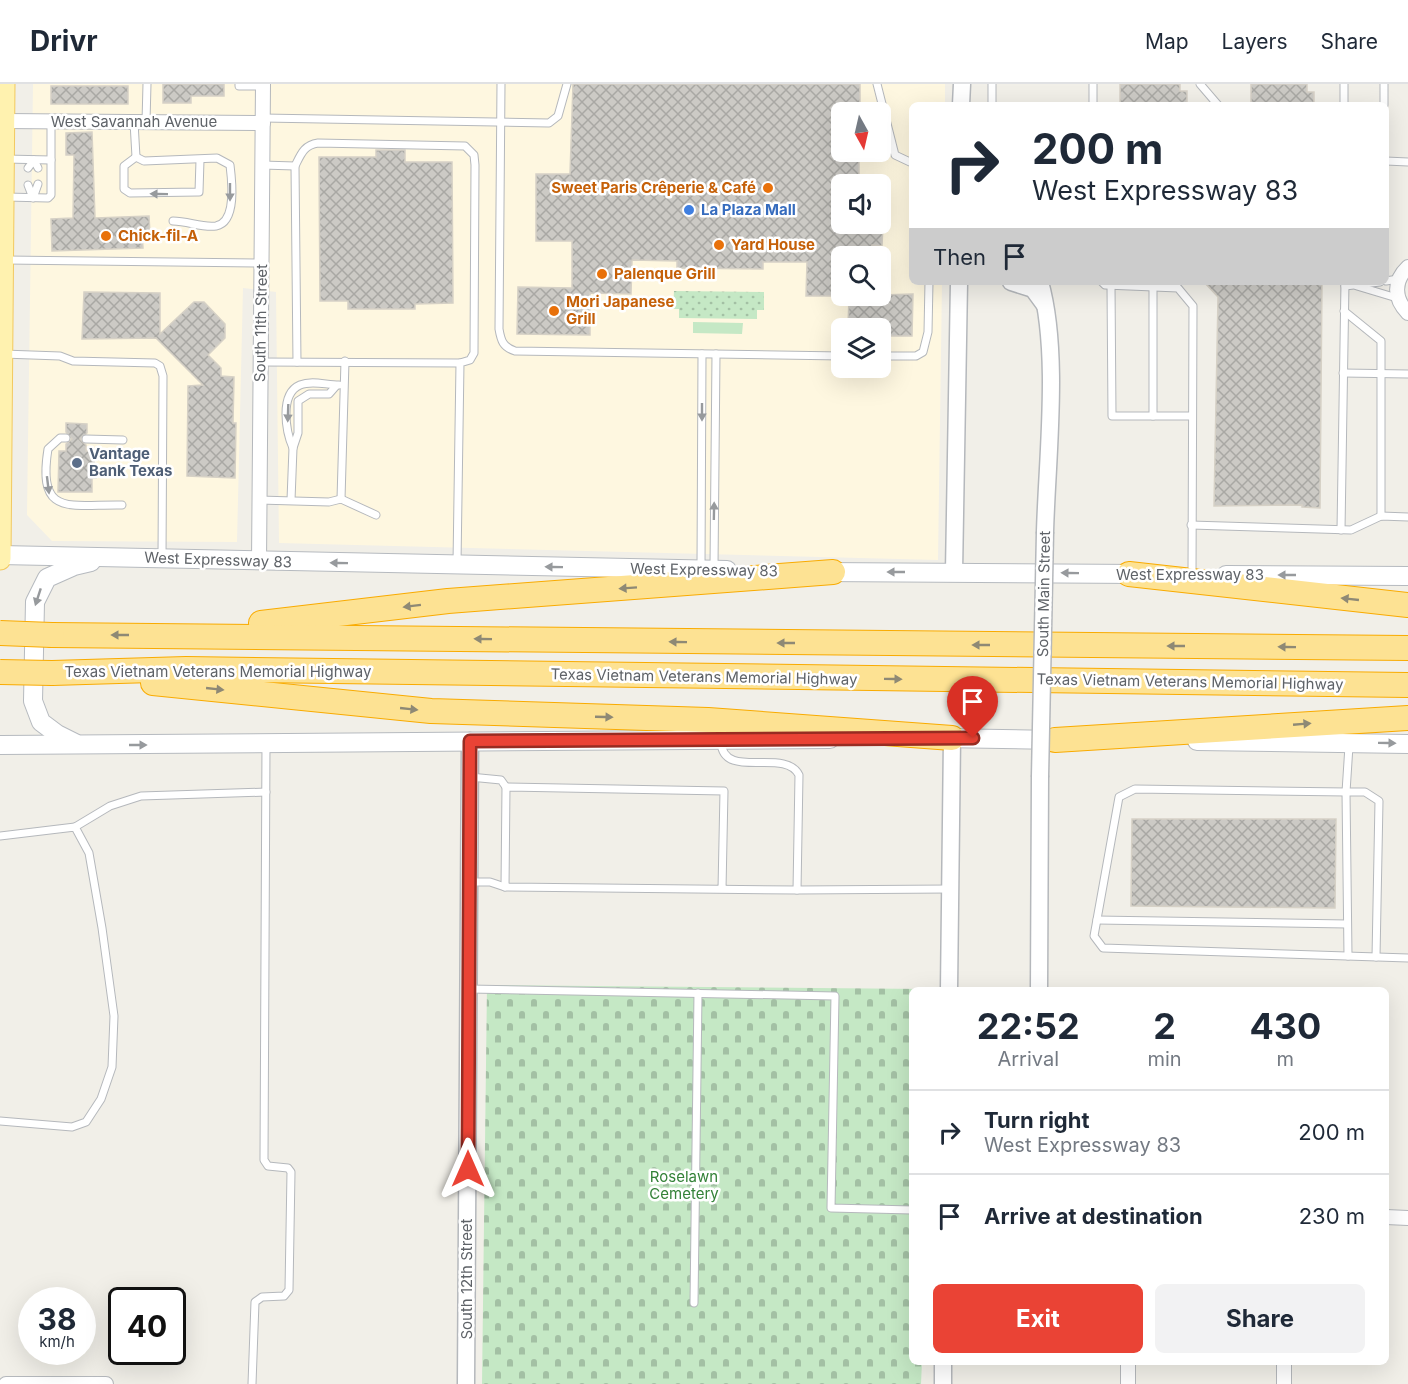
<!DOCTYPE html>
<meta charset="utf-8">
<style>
:root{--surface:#fff;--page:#f2f2f3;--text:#1f2937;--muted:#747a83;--line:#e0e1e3;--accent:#ea4335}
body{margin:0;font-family:Inter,sans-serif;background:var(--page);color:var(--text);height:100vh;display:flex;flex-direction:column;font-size:22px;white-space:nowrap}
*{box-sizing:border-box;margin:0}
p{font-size:20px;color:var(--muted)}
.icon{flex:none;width:33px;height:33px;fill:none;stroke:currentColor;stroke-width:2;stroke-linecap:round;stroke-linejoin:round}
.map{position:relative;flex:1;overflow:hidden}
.details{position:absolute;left:909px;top:903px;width:480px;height:378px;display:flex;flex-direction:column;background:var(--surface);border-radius:9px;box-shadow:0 6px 24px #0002}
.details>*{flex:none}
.hud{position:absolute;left:909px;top:18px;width:480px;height:183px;border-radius:9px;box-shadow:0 6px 24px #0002;background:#fff;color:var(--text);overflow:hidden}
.needle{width:39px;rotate:172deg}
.controls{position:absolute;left:831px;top:18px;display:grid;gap:12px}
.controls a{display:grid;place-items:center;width:60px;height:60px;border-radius:9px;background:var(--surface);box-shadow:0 6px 24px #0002;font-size:30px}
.speed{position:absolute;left:18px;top:1203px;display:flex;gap:12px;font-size:30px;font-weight:700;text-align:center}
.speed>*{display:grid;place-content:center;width:78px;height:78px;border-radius:50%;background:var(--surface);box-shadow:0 6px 24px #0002;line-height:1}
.speed small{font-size:15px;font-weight:400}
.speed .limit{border:3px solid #111;border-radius:9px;background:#fff;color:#111}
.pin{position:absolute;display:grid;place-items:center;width:51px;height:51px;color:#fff;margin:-62px -26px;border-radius:50% 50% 50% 0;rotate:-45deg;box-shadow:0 0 6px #0007}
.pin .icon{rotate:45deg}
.me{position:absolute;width:66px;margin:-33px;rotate:0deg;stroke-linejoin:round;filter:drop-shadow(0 0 4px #0008)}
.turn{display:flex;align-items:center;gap:21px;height:126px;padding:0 24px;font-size:27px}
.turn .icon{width:78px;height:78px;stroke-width:2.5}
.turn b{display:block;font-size:42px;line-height:51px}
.then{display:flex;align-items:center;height:57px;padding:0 24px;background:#0003;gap:12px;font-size:22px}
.eta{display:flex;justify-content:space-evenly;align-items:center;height:102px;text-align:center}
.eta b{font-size:36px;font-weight:700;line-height:42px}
.primary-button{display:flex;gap:12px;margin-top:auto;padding:12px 24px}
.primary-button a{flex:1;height:69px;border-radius:9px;background:var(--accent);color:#fff;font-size:24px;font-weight:700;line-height:69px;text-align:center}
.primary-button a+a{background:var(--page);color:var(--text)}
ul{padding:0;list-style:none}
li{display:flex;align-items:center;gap:18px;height:84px;padding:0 24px;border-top:2px solid var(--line)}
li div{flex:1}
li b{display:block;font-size:22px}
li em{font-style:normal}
header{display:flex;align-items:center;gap:36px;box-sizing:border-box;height:84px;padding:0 30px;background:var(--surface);border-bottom:2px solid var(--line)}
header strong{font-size:28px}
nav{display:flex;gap:33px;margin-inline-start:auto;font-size:21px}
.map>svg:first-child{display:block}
.commercial{fill:#fef7e0;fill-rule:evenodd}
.cemetery{fill:url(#cemetery-stones)}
.park{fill:url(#park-dots)}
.garden{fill:#c5e8c5}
.building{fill:url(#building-cross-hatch);stroke:#d6d1c6;stroke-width:1.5}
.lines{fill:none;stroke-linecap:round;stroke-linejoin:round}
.service-casing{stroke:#b5b8bc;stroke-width:9}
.minor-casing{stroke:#b5b8bc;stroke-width:16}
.tertiary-casing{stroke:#b5b8bc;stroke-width:19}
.secondary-casing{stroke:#b6babf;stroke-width:20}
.primary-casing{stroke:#f2c960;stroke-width:23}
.motorway-casing{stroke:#f9ab00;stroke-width:26}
.service{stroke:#fff;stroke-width:7}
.minor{stroke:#fff;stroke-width:14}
.tertiary{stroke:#fff;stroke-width:16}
.secondary{stroke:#fff;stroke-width:18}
.primary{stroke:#fff2af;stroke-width:21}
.motorway{stroke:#fde293;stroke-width:24}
.tertiary-bridge-casing{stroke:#b5b8bc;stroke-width:19;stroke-linecap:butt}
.motorway-bridge-casing{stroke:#f9ab00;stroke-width:26;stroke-linecap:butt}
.tertiary-bridge{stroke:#fff;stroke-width:16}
.motorway-bridge{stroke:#fde293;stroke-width:24}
.oneway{fill:#979a9d}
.oneway2{fill:#8e8975}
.route-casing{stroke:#982c22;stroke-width:15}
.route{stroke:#ea4335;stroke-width:10}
.food-dot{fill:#e8710a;stroke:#fff;stroke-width:2}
.shop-dot{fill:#3f7fe0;stroke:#fff;stroke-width:2}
.service-dot{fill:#5c6f8a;stroke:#fff;stroke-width:2}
.labels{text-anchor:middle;stroke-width:5;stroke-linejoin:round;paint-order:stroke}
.street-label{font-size:15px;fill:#5f6368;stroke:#fff}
.food-label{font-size:15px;font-weight:bold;fill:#c56008;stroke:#fff;text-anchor:start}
.shop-label{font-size:15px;font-weight:bold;fill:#366cbe;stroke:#fff;text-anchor:start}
.service-label{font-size:15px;font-weight:bold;fill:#4e5e75;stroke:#fff;text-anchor:start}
.park-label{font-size:15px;fill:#348238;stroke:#fff}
</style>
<header>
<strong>Drivr</strong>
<nav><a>Map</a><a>Layers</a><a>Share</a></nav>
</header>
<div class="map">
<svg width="1408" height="1300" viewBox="0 0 1408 1300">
<defs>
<pattern id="cemetery-stones" width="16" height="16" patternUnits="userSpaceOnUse" patternTransform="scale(1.5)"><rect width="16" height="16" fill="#c5e8c5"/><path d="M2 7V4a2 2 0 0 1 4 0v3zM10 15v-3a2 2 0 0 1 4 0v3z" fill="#a3c0a4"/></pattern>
<pattern id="park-dots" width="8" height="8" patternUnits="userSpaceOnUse" patternTransform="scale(1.5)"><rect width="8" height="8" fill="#c5e8c5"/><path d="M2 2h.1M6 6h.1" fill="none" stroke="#a3c0a4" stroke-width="1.8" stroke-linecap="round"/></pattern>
<pattern id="building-cross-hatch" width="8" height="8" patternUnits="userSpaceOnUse" patternTransform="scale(1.5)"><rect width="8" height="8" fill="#cccac5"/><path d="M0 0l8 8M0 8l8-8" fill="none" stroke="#a9a8a4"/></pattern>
</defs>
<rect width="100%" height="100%" fill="#f1efe8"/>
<path class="commercial" d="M33,0H945V21H912V198H942L938,476L279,459L276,208L243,204L237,458L52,457L27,431ZM842,28H880V68H842ZM842,100H880V140H842ZM842,172H880V212H842ZM842,244H880V284H842Z"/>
<path class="cemetery" d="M487,901L926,905L912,906V1278H922L921,1300H482Z"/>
<path class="park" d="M674,207L764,208V226H757V235L679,234V225H673Z"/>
<path class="garden" d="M693,238L743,239L742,250L693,249Z"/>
<g class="building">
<path d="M163,0H224V12H191V19H163Z"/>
<path d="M573,0H860V28H842V68H859V100H842V140H883L882,162L872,161V172H842V212H806L807,178H763V185L677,184V177L632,176L631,210L590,209V251L517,250L518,203L572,204V157H536V90H570Z"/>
<path d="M1120,0H1180V7H1187V21H1120Z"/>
<path d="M1251,0H1307V8H1314V21H1251Z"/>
<rect x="51" y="2" width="77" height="18"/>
<path d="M92,48L95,134L149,132L150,151H142L143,164L52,167L51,135L73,134L74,71H66V49Z"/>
<path d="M376,66H405V78H452L453,219L415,220V225H348V217H320L319,73H376Z"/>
<path d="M1204,198H1322L1320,424L1302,423V421L1214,422L1218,213Z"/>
<path d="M84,208L160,209V250L194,218H204L225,240V254L208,271L221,284V292L234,293L233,339H236L235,394L187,392L188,302L203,301L156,254L82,255Z"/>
<path d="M913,210L912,252H880V244H848L849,212Z"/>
<path d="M66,339L87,340V349L80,355L86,361V367H93L96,394H92V408H58L59,367H66V360L72,355L66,348Z"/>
<path d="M1132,735H1336L1335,824L1131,822Z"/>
</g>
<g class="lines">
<g class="service-casing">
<g id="service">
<path d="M239,0V2H263"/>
<path d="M501,0L499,245C501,257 503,263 515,267L842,272"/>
<path d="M877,0L895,71L912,79"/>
<path d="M1200,0L1218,21"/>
<path d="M992,21V0"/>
<path d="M1093,21V0"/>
<path d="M1344,21V0"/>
<path d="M1384,21V0"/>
<path d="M263,34L549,39L558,32L567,0"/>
<path d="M134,38L136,73"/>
<path d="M146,38L147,0"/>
<path d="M136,73L144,77L217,74L230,81C232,97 237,138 216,142C202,144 188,137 173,137"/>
<path d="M136,73L124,82V105L130,109L199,108L200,76"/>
<path d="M5,75L51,76"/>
<path d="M1386,77L1408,78"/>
<path d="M262,81L295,82"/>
<path d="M28,84L34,76L38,84"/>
<path d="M28,101L33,114L38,100"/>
<path d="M6,113L48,114L51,111V38"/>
<path d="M6,176L261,179"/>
<path d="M1386,197L1398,195"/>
<path d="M1102,198L1105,201L1178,204L1193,222L1192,491"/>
<path d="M1111,201L1112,332H1191"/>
<path d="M1345,202L1380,198"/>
<path d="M1357,202L1397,214"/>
<path d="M1153,203V332"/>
<path d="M1344,227L1381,257V432"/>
<path d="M3,270L60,272L73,277L155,279L160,282L163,292L162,474"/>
<path d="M880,272H916L923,268L928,248L929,198"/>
<path d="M260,278L460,279"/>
<path d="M297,278L295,82C301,70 304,61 318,59L465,62L474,71L475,81L474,269L470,276L460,279L457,479"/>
<path d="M1343,289L1408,290"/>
<path d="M66,354H60L48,365C37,434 70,420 122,421"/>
<path d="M86,355L123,356"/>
<path d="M293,364C286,348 279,310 300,301C312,296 326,301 339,301"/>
<path d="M341,415L345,277"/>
<path d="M259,416L329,418L341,415L376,431"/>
<path d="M291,416L293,364L298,349V317L309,310H329L336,302"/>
<path d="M1191,441L1351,446L1381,432L1408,433"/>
<path d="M1341,446L1345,198"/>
<path d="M701,483L702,270"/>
<path d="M714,483L716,270"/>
<path d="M721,658C723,697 785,663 799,691L797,806L950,805"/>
<path d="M1349,662L1346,708L1135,705L1119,713L1094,852L1103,864L1408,874"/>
<path d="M470,693L501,696L506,703"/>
<path d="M75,743L110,722L141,712L266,708"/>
<path d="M0,752L75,743L89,769L102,844L114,932L112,983L101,1015L86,1038L72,1043L0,1037"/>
<path d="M469,798H490L505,803"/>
<path d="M722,805L724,707L506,703L505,803L797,806"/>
<path d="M1097,836L1347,840"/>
<path d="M1348,872L1346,708H1365L1379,717L1376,873"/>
<path d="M469,905L835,912L831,1124L912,1126"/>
<path d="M694,1219L698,909"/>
<path d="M252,1300L255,1218L262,1213L284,1212L289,1206L291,1088L288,1084L268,1082L264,1076L266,660"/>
</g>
</g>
<g class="minor-casing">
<g id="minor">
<path d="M4,37L263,39"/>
<path d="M1408,183C1393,197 1394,215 1408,229"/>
<path d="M259,478L263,0"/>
<path d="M1386,1133L1408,1134"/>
<path d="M6,1300H106"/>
<path d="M1128,1300V1278"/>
<path d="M1284,1300V1278"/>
</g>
</g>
<g class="tertiary-casing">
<g id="tertiary">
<path d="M961,21L962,0"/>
<path d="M1011,198L1033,205L1044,220"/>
<path d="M1040,198C1060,269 1047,373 1045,448"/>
<path d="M954,488L959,198"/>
<path d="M949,906L952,654"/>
<path d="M1039,906L1040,693"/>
<path d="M466,1300L470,657"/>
<path d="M943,1300V1278"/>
</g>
</g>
<g class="secondary-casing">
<g id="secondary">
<path d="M0,471L727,486"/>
<path d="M821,488L1141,490"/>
<path d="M1226,491L1408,492"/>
<path d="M939,654L1055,656"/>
<path d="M1197,657L1408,660"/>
<path d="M75,659L57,650L41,638L33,617L35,518L47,494L74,482L91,478"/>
<path d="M0,661L830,655"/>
</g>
</g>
<g class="primary-casing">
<path id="primary" d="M0,475L4,0"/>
</g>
<g class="motorway-casing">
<g id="motorway">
<path d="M1129,490L1408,521"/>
<path d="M261,539L448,517L833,488"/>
<path d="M52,551L1408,564"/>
<path d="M52,589L186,585L1408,601"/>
<path d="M153,599L431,627L708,636L952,654"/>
<path d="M1055,656L1408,634"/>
</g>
</g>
<use href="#service" class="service"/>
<use href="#minor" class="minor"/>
<use href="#tertiary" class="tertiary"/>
<use href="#secondary" class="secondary"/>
<use href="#primary" class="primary"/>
<use href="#motorway" class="motorway"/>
<g class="tertiary-bridge-casing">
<path id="tertiary-bridge" d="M1040,693L1045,448"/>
</g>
<g class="motorway-bridge-casing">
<g id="motorway-bridge">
<path d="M0,549L52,551"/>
<path d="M0,588L52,589"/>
</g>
</g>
<use href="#tertiary-bridge" class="tertiary-bridge"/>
<use href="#motorway-bridge" class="motorway-bridge"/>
</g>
<defs><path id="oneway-solid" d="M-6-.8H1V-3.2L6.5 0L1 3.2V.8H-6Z" transform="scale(1.5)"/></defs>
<g class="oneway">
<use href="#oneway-solid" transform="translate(230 108) rotate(90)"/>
<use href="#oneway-solid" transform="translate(159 110) rotate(-179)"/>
<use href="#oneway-solid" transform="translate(702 328) rotate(90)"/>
<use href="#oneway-solid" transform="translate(288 329) rotate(92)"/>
<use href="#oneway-solid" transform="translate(48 401) rotate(83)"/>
<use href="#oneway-solid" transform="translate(714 427) rotate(-89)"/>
<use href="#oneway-solid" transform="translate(339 479) rotate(-179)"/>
<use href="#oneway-solid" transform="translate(554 483) rotate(-179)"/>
<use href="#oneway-solid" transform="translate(896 488) rotate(180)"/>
<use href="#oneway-solid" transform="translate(1070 489) rotate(-179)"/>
<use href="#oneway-solid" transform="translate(1287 491) rotate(-180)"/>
<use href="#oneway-solid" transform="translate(38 513) rotate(108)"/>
<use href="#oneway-solid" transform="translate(1387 659) rotate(1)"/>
<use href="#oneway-solid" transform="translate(138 661)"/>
</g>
<g class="oneway2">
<use href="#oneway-solid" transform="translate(628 504) rotate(176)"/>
<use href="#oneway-solid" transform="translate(1350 515) rotate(-174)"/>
<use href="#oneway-solid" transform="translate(412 522) rotate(173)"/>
<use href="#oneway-solid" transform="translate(120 551) rotate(180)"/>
<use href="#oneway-solid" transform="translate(483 555) rotate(-179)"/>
<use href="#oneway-solid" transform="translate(678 558) rotate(-179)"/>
<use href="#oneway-solid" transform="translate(786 559) rotate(-180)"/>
<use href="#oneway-solid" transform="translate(981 561) rotate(-180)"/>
<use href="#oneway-solid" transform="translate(1176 562) rotate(-180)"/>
<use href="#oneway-solid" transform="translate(1287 563) rotate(-179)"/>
<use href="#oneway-solid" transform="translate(893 595) rotate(1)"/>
<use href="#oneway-solid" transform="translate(215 605) rotate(6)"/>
<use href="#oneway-solid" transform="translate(409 625) rotate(6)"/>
<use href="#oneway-solid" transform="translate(604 633) rotate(2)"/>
<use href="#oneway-solid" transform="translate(1302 640) rotate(-5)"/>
</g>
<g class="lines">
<g class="route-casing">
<path id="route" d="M468,1085L470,657L973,654"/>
</g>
<use href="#route" class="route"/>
</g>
<g class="food-dot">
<circle cx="768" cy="104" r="6"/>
<circle cx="106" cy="152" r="6"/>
<circle cx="719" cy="161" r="6"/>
<circle cx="602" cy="190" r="6"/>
<circle cx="554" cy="227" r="6"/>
</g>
<circle class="shop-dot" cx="689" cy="126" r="6"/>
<circle class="service-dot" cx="77" cy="379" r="6"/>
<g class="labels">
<g class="street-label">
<text x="134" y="43">West Savannah Avenue</text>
<text transform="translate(261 239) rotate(-89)" y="5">South 11th Street</text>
<text transform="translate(218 476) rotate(2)" y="5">West Expressway 83</text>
<text transform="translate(704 486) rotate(1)" y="5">West Expressway 83</text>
<text x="1190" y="496">West Expressway 83</text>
<text transform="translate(1044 510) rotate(-89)" y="5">South Main Street</text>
<text x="218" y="593">Texas Vietnam Veterans Memorial Highway</text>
<text transform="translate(704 593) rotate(1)" y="5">Texas Vietnam Veterans Memorial Highway</text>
<text transform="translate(1190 598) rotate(1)" y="5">Texas Vietnam Veterans Memorial Highway</text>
<text transform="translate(467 1195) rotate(-90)" y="5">South 12th Street</text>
</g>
<g class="food-label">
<text x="756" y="109" text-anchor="end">Sweet Paris Crêperie &amp; Café</text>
<text x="118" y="157">Chick-fil-A</text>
<text x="731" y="166">Yard House</text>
<text x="614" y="195">Palenque Grill</text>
<text x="566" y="223">Mori Japanese<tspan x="566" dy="17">Grill</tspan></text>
</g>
<g class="shop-label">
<text x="701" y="131">La Plaza Mall</text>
</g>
<g class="service-label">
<text x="89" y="375">Vantage<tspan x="89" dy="17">Bank Texas</tspan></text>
</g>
<g class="park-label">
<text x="684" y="1098">Roselawn<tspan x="684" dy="17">Cemetery</tspan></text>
</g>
</g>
</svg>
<div class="controls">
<a><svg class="needle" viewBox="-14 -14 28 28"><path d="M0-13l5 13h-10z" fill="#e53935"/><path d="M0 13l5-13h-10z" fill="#747a83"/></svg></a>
<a><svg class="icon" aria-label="sound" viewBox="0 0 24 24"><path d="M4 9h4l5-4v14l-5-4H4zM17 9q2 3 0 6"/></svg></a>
<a><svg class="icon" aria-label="search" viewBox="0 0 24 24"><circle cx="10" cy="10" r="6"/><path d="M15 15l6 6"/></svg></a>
<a><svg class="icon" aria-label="layers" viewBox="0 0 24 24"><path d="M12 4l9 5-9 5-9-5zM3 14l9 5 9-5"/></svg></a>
</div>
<div class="speed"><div>38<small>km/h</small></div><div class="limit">40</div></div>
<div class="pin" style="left:973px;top:654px;background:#d93025"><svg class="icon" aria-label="arrive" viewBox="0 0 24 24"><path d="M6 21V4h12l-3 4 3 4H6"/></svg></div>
<svg class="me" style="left:468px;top:1085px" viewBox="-20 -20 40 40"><path d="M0-17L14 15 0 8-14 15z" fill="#ea4335" stroke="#fff" stroke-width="4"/></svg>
<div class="hud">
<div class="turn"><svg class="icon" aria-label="right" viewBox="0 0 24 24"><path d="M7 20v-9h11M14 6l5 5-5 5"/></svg><div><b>200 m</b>West Expressway 83</div></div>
<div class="then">Then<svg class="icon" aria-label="arrive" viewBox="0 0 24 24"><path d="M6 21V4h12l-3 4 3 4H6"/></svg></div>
</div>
<section class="details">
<div class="eta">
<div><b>22:52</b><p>Arrival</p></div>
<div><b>2</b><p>min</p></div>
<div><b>430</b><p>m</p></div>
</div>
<ul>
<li><svg class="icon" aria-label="right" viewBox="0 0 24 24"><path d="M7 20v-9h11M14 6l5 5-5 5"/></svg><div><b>Turn right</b><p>West Expressway 83</p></div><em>200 m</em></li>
<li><svg class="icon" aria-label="arrive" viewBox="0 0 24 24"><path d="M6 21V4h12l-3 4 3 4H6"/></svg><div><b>Arrive at destination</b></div><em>230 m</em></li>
</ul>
<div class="primary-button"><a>Exit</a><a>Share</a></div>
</section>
</div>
